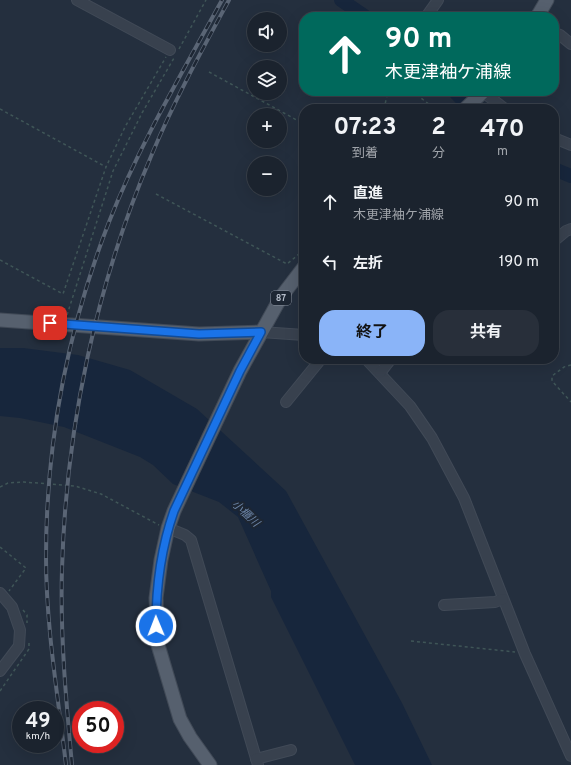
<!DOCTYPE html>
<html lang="ja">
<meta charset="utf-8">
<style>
:root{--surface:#1b232e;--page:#282f3a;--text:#f1f3f6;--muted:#a0a4aa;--line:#39404a;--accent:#8ab4f8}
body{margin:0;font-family:Overpass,"Noto Sans JP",sans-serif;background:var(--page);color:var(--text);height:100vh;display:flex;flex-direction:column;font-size:15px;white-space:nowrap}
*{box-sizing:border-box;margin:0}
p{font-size:13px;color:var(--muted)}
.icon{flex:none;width:22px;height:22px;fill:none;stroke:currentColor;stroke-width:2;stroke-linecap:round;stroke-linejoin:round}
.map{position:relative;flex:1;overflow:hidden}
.drawer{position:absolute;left:299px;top:104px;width:260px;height:260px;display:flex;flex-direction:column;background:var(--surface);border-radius:16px;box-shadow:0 4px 16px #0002,0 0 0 1px var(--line)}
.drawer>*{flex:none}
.banner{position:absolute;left:299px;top:12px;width:260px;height:84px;border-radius:16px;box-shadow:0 4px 16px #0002,0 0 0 1px var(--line);background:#00695c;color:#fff;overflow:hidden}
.fabs{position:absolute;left:247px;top:12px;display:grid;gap:8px}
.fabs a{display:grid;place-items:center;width:40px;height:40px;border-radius:50%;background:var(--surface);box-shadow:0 4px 16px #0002,0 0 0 1px var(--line);font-size:20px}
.speed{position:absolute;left:12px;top:701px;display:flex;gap:8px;font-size:20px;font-weight:700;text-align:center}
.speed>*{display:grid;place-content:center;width:52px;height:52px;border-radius:50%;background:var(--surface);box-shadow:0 4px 16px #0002,0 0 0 1px var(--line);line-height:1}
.speed small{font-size:10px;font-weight:400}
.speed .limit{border:6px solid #d22;background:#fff;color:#111}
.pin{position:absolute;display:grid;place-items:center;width:34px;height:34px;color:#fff;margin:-17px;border-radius:8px;box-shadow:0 2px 6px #0006}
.me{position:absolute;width:44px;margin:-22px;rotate:359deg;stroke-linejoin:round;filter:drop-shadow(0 0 3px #0008)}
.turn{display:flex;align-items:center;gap:14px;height:84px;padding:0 20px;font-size:18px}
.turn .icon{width:52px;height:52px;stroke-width:2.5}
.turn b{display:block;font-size:28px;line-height:34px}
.eta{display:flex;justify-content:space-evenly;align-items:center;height:68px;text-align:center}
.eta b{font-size:24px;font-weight:700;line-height:28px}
.cta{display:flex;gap:8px;margin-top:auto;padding:8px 20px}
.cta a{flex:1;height:46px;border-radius:16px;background:var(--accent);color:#111;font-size:16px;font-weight:700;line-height:46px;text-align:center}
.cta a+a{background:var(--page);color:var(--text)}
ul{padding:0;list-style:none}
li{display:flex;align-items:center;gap:12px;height:60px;padding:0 20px}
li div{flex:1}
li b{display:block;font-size:15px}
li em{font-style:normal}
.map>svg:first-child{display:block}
.water{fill:#17263c}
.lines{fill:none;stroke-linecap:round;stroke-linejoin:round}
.river{stroke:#17263c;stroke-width:14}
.minor-casing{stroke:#414a57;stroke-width:12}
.major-casing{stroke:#414a57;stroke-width:15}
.path{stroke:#3f5557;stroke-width:1.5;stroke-dasharray:3 3;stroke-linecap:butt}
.minor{stroke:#38414e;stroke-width:10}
.major{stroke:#56606e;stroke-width:13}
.rail-casing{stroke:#5a6575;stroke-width:4}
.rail{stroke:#1d2633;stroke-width:2.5;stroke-dasharray:8;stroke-linecap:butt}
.route-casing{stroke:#114b97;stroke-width:10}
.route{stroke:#1a73e8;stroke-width:7}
.labels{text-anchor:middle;stroke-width:4;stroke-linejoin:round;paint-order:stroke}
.shield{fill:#1d2633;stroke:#878f9c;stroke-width:1}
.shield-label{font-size:9px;font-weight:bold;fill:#b4bcc9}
.water-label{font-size:11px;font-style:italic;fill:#6d86a8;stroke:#1d2633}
</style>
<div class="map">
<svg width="571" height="765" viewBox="0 0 571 765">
<rect width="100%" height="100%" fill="#242f3e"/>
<path class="water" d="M0,348H23L78,355L130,370L197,409L286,491L402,703L432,765H355L271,597V591L238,517L219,502L173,484L153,465L140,457L64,427L20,418L0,416Z"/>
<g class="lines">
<g class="river">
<path d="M341,0L366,17"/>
<path d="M454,91L471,109"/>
<path d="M554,169L571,176"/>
</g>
<g class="minor-casing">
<g id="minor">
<path d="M77,0L170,50"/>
<path d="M426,17L438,0"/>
<path d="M554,33L560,35L571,44"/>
<path d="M483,92L505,109"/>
<path d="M554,138L571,145"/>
<path d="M554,241L566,231L571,229"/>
<path d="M261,332L304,335"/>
<path d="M366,359L410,406L432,438L464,498L525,654L571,756"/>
<path d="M380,373L391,359"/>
<path d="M286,402L321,359"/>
<path d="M168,528L185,535L191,540L258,765"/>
<path d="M0,593L12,607L20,630L19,646L0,671"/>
<path d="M444,605L495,602L503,599"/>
<path d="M256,759L291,750"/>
</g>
</g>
<g class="major-casing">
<g id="major">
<path d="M537,17L547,0"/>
<path d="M465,109L484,91"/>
<path d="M0,320L199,334L261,332"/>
<path d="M210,765L190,737L180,719L158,645L156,598L161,560L168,528L174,511L240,371L281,297L304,267"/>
</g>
</g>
<g class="path">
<path d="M179,49L206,0"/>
<path d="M209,72L304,124"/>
<path d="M412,91L435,109"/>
<path d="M0,109L106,167"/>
<path d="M384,109L388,91"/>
<path d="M156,194L287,264L304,250"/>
<path d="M0,260L63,294L106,167L125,127L166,57"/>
<path d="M67,315L113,171L142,113L174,58"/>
<path d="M571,365L564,367L552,376V381L571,402"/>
<path d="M0,487L8,483L24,482L75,486L101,494L159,525"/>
<path d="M0,547L26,568L9,591"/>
<path d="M23,610L27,615V623"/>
<path d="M411,641L515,652"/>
<path d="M0,691L29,649V642"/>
</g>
<use href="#minor" class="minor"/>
<use href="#major" class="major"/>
<g class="rail-casing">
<g id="rail">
<path d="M66,765C58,696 46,627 46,557C46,443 68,328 109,222C139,145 182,73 222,0"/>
<path d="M72,765C66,700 60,634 62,569C66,427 96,285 152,154C174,101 202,50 229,0"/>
</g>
</g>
<use href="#rail" class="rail"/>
</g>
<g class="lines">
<g class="route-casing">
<path id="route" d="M50,323L199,334L261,332L240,371L174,511C161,548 156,587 156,626"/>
</g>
<use href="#route" class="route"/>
</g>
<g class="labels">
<rect class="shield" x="271" y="291" width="20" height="14" rx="3"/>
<g class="shield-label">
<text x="281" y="301">87</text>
</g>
<g class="water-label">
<text transform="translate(246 513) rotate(43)" y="4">小櫃川</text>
</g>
</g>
</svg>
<div class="fabs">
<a><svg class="icon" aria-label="sound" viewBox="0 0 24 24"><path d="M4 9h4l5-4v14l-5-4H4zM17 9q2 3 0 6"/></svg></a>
<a><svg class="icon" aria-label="layers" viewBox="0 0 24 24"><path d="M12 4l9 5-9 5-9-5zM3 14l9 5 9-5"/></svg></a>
<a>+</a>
<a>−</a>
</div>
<div class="speed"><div>49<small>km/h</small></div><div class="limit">50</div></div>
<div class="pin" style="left:50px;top:323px;background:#d93025"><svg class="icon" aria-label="arrive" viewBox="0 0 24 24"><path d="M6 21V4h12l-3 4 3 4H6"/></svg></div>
<svg class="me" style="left:156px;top:626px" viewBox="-20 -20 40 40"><circle r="17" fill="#1a73e8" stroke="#fff" stroke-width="3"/><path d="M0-11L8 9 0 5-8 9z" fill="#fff"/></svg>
<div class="banner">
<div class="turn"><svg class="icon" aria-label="ahead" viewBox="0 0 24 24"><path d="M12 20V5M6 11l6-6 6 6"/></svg><div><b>90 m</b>木更津袖ケ浦線</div></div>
</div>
<section class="drawer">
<div class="eta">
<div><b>07:23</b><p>到着</p></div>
<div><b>2</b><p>分</p></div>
<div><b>470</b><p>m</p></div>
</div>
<ul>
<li><svg class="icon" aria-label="ahead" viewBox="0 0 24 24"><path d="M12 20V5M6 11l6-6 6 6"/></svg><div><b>直進</b><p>木更津袖ケ浦線</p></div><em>90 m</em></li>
<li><svg class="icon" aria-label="left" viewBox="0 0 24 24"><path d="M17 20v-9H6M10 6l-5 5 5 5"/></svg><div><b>左折</b></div><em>190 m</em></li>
</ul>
<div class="cta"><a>終了</a><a>共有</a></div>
</section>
</div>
